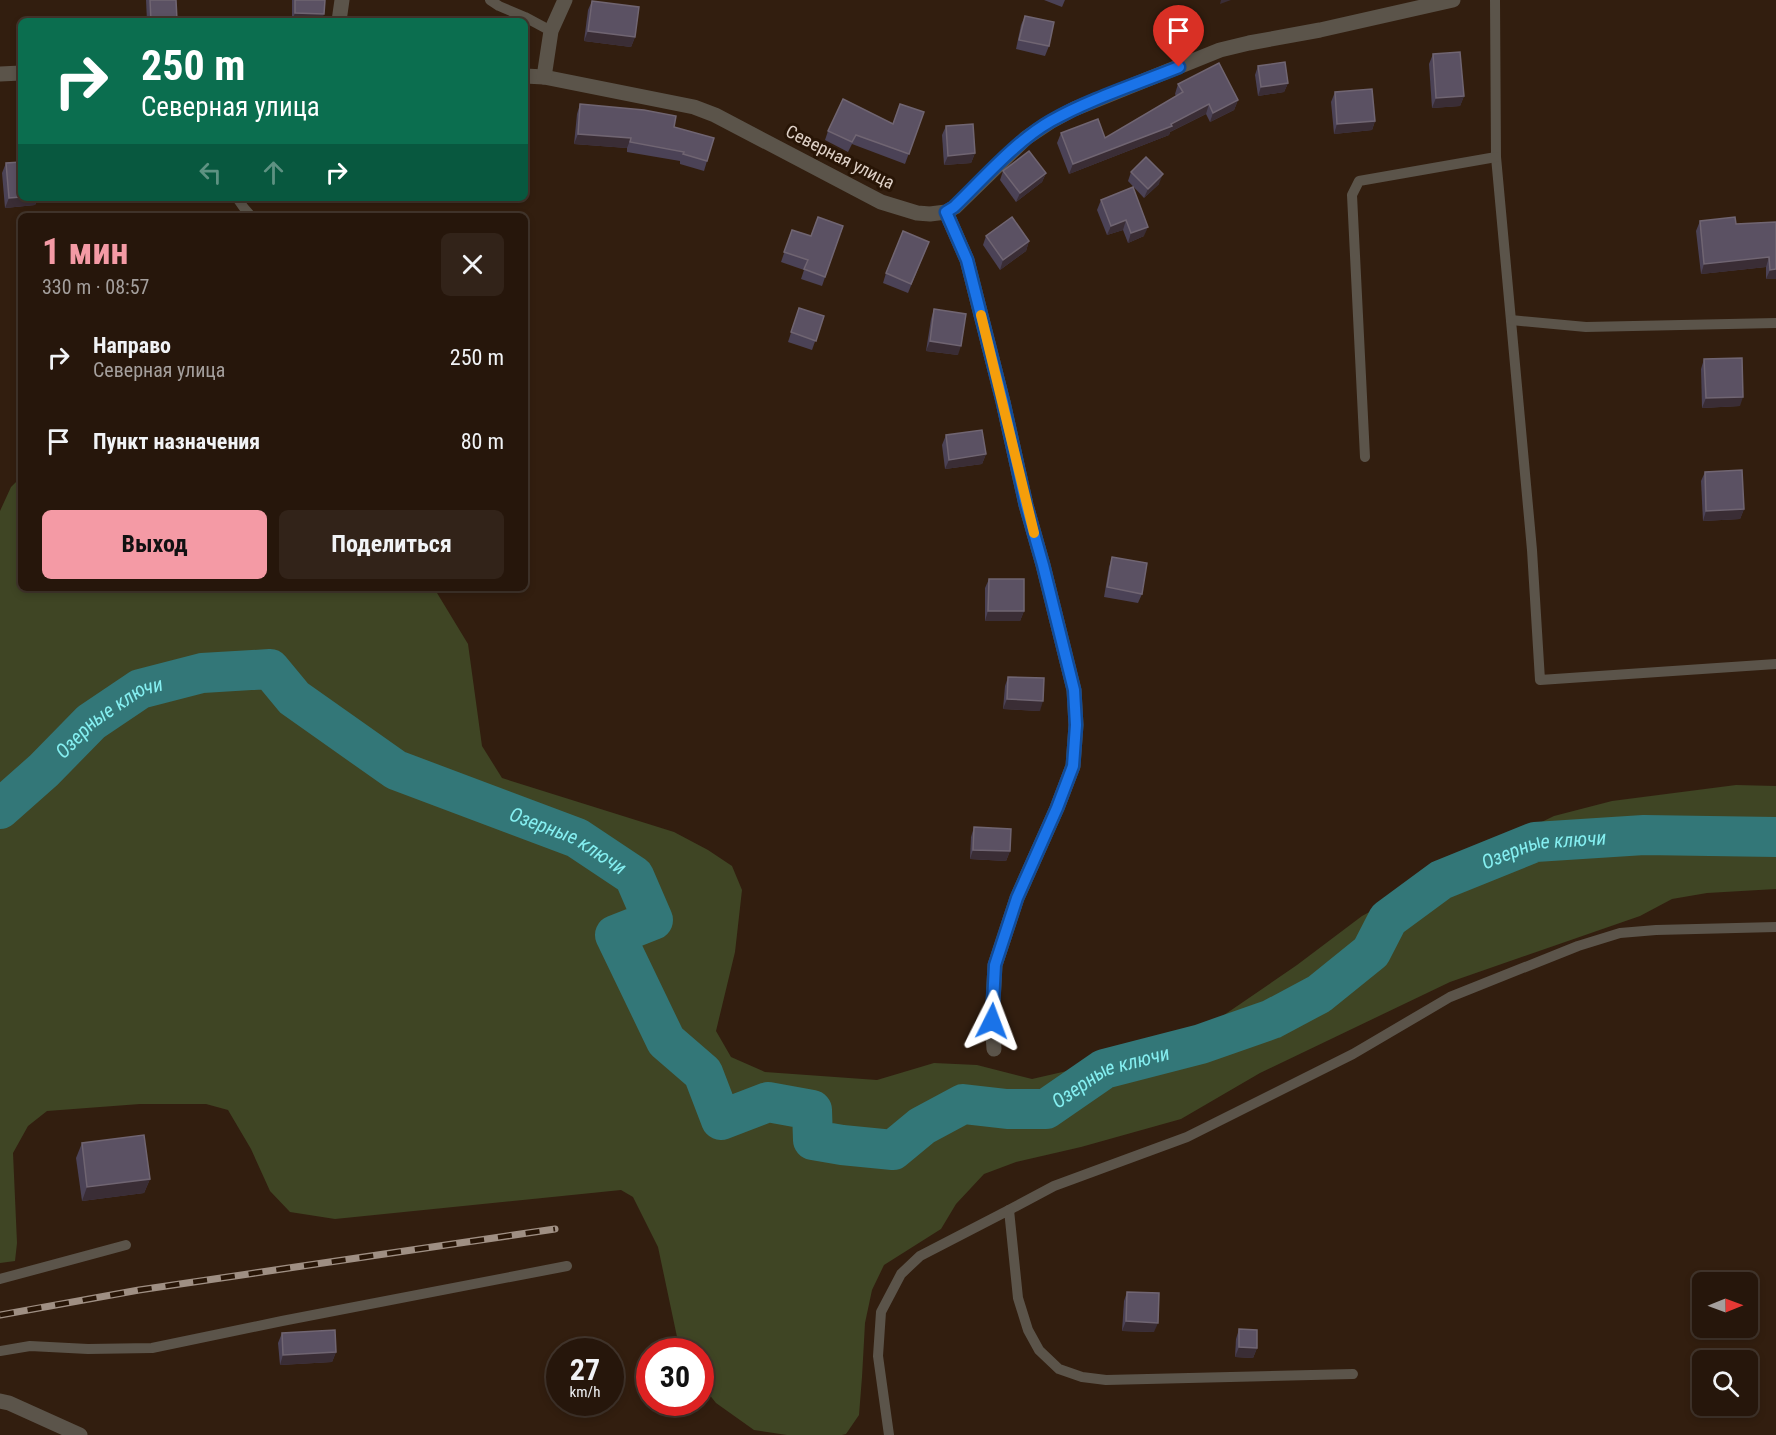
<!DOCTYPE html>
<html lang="ru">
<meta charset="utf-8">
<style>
:root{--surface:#26160b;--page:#322319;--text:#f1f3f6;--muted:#a49f9d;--line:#42352c;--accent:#f49aa5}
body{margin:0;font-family:"Roboto Condensed",sans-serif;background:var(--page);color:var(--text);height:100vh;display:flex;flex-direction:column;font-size:22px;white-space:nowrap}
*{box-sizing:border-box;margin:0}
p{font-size:20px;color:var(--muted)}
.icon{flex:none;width:33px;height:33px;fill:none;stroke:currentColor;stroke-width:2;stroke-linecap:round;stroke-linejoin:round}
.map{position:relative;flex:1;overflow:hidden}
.drawer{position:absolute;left:18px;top:213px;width:510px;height:378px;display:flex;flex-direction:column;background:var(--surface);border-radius:9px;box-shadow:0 3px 9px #0003,0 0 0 2px var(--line)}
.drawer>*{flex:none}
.top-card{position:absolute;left:18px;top:18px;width:510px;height:183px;border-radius:9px;box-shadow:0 3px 9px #0003,0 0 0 2px var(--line);background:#0b6e4f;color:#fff;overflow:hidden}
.needle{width:39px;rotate:89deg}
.buttons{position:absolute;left:1692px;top:1272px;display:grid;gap:12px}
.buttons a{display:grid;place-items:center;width:66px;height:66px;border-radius:9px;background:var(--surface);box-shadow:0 3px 9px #0003,0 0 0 2px var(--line);font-size:30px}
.speed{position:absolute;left:546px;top:1338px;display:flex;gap:12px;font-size:30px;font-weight:700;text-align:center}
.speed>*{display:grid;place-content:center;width:78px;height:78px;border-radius:50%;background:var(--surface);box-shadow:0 3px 9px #0003,0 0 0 2px var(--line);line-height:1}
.speed small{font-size:15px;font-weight:400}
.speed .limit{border:9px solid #d22;background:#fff;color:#111}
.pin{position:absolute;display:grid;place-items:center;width:51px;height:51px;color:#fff;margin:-62px -26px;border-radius:50% 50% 50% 0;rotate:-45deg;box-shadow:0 0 6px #0007}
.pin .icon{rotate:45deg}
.me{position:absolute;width:66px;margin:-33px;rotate:3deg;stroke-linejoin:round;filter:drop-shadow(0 0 4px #0008)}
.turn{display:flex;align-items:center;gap:21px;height:126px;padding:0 24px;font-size:27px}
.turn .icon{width:78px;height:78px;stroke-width:2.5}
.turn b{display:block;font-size:42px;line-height:51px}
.lanes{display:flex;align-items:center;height:57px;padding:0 24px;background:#0003;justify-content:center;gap:30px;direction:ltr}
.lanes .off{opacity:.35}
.round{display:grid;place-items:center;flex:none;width:63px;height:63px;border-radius:9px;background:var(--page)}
.overview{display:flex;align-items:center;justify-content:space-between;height:102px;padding:0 24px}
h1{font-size:36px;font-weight:700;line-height:45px;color:var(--accent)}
.primary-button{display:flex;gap:12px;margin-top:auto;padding:12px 24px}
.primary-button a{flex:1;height:69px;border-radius:9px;background:var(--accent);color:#111;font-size:24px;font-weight:700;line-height:69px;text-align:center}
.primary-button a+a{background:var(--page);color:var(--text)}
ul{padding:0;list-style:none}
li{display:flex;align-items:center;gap:18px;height:84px;padding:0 24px}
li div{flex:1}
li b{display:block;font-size:22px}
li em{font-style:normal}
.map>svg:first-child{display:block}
.green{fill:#3f4524}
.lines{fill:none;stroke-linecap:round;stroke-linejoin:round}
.river{stroke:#337778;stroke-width:40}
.service{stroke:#5b544a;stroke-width:10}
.minor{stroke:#5b544a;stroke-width:15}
.rail-casing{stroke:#9f8f83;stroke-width:7}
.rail{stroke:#281506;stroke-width:4.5;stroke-dasharray:14;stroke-linecap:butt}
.wall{fill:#4b4256}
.shaded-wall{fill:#3a2d35}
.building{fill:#5b5163;stroke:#706572;stroke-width:1.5}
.route-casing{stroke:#114b97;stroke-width:15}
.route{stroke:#1a73e8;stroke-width:10}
.slow{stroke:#f59e0b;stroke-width:10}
.labels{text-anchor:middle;stroke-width:6;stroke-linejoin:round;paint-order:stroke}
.street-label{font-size:18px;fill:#dfd1c7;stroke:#281506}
.water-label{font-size:20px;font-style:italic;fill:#85eff1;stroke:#281506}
</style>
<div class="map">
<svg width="1776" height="1435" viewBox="0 0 1776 1435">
<rect width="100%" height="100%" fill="#321e0f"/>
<path class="green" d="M21,477V588H434L468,644L482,746L502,778L674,832L708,850L732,866L742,890L735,952L716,1031L731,1057L765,1072L877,1080L934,1063L977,1065L1032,1079L1093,1065L1208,1026L1297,965L1362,916L1490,847L1554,816L1612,801L1736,785L1776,786V889L1707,893L1672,899L1640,916L1450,982L1260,1073L1181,1119L1081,1147L1016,1162L984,1174L956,1204L941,1229L884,1265L872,1290L865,1323L862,1377L859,1415L846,1434L842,1435H787L754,1430L716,1403L701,1384L700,1352L680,1351L658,1247L633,1197L621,1190L335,1219L290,1212L270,1191L251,1149L228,1110L206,1104H140L47,1111L28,1126L13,1153L17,1243L15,1261L0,1263V511L11,487Z"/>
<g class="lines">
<path class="river" id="s1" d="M0,809L44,770L91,722L140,689L202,673L270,669L294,698L396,770L577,838L634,876L653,920L615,935L666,1041L703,1073L721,1120L768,1102L812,1110L813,1140L842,1145L893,1150L922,1126L963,1104L1007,1109H1046L1104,1069L1201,1044L1272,1019L1319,994L1371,952L1388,919L1441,880L1535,842L1644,835L1776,837"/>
<g class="service">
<path d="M490,0L499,6L525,17L551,31"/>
<path d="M1495,0L1496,157L1532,550L1540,680L1776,664"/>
<path d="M237,198L244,208L251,216"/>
<path d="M1511,320L1586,327L1776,323"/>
<path d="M1365,457L1352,195L1359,181L1496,157"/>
<path d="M1009,1210L1054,1186L1187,1137L1353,1054L1450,997L1578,946L1620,933L1656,930L1776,927"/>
<path d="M0,1279L126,1245"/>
<path d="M0,1351L30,1346L88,1349L152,1348L282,1321L567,1266"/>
<path d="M889,1435L878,1356L881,1312L901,1274L920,1256L1009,1210L1018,1298L1028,1330L1039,1350L1059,1369L1082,1377L1106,1380L1353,1374"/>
</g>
<g class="minor">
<path d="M339,21L342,0"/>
<path d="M0,74L21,73"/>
<path d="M525,76L544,77L694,107L715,115L881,202L917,213L930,214L946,212L955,207L1026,138L1050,122L1074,109L1220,50L1249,43L1320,30L1453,0"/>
<path d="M544,77L551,31L565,0"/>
<path d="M946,212L967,260L1003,402L1026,505L1043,565L1074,690L1076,725L1073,766L1057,808L1017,898L995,965L992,1021L994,1049"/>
<path d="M0,1401L9,1403L80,1435"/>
</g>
<g class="rail-casing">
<path id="rail" d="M0,1315L139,1290L555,1229"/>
</g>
<use href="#rail" class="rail"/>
</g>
<g class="wall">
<path d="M146,0H176V21H147Z"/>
<path d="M292,0H325L322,21H292Z"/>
<path d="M1044,0H1065L1062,7Z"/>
<path d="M592,1L635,37L631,47L584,41L588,10Z"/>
<path d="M1025,16L1049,46L1045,56L1016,49L1021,25Z"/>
<path d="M1433,54L1464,96L1460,106L1432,108L1429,64Z"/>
<path d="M1258,66L1288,83L1284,92L1258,96L1255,75Z"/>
<path d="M1178,84L1238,100L1234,110L1210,122L1206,114L1170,132L1169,135L1069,174L1057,143L1061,133L1105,138L1176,96L1175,94Z"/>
<path d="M1335,92L1375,121L1372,130L1334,134L1331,102Z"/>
<path d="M580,104L674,127L707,161L704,171L680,164V161L627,152V148L574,144L577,114Z"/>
<path d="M924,112L905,164L852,144L848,152L825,140L828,131L893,124Z"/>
<path d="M946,126L975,153L971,163L944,165L942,135Z"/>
<path d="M6,163L21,198H38L35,205L5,208L2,173Z"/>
<path d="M1003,171L1046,173L1042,182L1016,202L1000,180Z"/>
<path d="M1131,172L1159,184L1144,198L1128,181Z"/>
<path d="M1133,187L1144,236L1128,243L1123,230L1107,235L1097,210L1101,200Z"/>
<path d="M1700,221L1736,224L1776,222V279H1766V267L1701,274L1696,231Z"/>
<path d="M843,226L822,286L801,279L804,270L781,262L792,230L811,236Z"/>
<path d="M986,236L1029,241L1026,251L1000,270L983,245Z"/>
<path d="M929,242L908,293L883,283L886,273Z"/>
<path d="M799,308L824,316L812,350L788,342Z"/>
<path d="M934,309L958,355L926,351L931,319Z"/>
<path d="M1704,359L1740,406L1702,408L1701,369Z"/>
<path d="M946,435L986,454L982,464L945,469L942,445Z"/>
<path d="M1705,472L1744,509L1740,519L1703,521L1701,481Z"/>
<path d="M1112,557L1142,594L1138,603L1104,597L1109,567Z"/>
<path d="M989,579L1024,611L1020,621H985V588Z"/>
<path d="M1008,677L1040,711L1003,709L1005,686Z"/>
<path d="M974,827L1010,851L1006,861L970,859L971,837Z"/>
<path d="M82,1143L150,1179L144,1193L82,1201L76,1158Z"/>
<path d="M1127,1292L1154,1332L1122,1331L1124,1301Z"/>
<path d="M1239,1329L1257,1348L1253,1358L1235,1357L1236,1339Z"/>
<path d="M282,1333L336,1352L332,1362L280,1365L278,1343Z"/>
</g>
<g class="shaded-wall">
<path d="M1221,0H1231L1220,4Z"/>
<path d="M295,13L324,14L322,21H292Z"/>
<path d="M588,31L635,37L631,47L584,41Z"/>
<path d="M1288,83L1284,92L1258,96L1261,87Z"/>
<path d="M1464,96L1460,106L1432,108L1436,98Z"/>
<path d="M1238,100L1234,110L1210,122L1213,113Z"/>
<path d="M1209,104L1206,114L1170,132L1169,135L1069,174L1073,164L1171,124Z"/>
<path d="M1375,121L1372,130L1334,134L1337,124Z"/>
<path d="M578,134L631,138L627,148L574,144Z"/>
<path d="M975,153L971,163L944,165L948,156Z"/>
<path d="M1046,173L1042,182L1016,202L1020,193Z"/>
<path d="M1163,174L1159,184L1144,198L1148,189Z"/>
<path d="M21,197V198H38L35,205L5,208L9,198Z"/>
<path d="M1126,220L1123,230L1107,235L1111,226Z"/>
<path d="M1148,227L1144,236L1128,243L1131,233Z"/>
<path d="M1029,241L1026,251L1000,270L1003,260Z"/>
<path d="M1769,257L1766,267L1701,274L1704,264Z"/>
<path d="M1776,269V279H1766L1770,270Z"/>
<path d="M930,341L961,346L958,355L926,351Z"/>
<path d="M1743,397L1740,406L1702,408L1706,398Z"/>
<path d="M986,454L982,464L945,469L949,460Z"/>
<path d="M1744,509L1740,519L1703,521L1706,511Z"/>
<path d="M988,611H1024L1020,621H985Z"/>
<path d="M1007,699L1043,701L1040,711L1003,709Z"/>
<path d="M973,850L1010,851L1006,861L970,859Z"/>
<path d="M150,1179L144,1193L82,1201L87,1187Z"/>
<path d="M1126,1321L1158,1323L1154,1332L1122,1331Z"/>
<path d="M1239,1347L1257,1348L1253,1358L1235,1357Z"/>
<path d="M336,1352L332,1362L280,1365L283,1355Z"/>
</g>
<g class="building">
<path d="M150,0H176L177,20L151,21Z"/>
<path d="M295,0H325L324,14L295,13Z"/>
<path d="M592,1L639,7L635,37L588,31Z"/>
<path d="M1025,16L1054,22L1049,46L1019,40Z"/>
<path d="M1460,52L1464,96L1436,98L1433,54Z"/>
<path d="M1285,62L1288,83L1261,87L1258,66Z"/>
<path d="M1219,63L1238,100L1213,113L1209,104L1171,124L1172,126L1073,164L1061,133L1098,119L1105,138L1183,92L1178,84Z"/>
<path d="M1372,89L1375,121L1337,124L1335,92Z"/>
<path d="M843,99L893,124L900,104L924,112L909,154L856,135L852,142L828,131Z"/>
<path d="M580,104L644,110L676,116L674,127L714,138L707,161L683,154L684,152L630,142L631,138L578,134Z"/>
<path d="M973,124L975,153L948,156L946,126Z"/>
<path d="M1029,151L1046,173L1020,193L1003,171Z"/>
<path d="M1146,157L1163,174L1148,189L1131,172Z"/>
<path d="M21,162V197L9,198L6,163Z"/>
<path d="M1133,187L1148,227L1131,233L1126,220L1111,226L1101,200Z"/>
<path d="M818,217L843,226L825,277L804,269L808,260L784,252L792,230L811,236Z"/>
<path d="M1012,217L1029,241L1003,260L986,236Z"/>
<path d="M1735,217L1736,224L1776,222V269L1770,270L1769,257L1704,264L1700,221Z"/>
<path d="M903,231L929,242L911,284L886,273Z"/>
<path d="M799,308L824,316L816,341L791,332Z"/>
<path d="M934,309L966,314L961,346L930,341Z"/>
<path d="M1742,358L1743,397L1706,398L1704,359Z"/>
<path d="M982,430L986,454L949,460L946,435Z"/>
<path d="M1742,470L1744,509L1706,511L1705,472Z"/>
<path d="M1112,557L1147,563L1142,594L1107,587Z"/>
<path d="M989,579H1024V611H988Z"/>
<path d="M1008,677L1044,678L1043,701L1007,699Z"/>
<path d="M974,827L1011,829L1010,851L973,850Z"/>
<path d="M144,1135L150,1179L87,1187L82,1143Z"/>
<path d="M1127,1292L1159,1293L1158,1323L1126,1321Z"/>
<path d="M1239,1329L1257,1330V1348L1239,1347Z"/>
<path d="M335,1330L336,1352L283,1355L282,1333Z"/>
</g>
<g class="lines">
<g class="route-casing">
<path id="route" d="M992,1021L995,965L1017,898L1057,808L1073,766L1076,725L1074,690L1043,565L1026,505L1003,402L967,260L946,212L954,207C983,179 1016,141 1051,121C1090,99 1137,84 1179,67"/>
</g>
<use href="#route" class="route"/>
<path class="slow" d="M981,315L1034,533"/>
</g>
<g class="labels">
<g class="street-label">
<text transform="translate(840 157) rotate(27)" y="6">Северная улица</text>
</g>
<g class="water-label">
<text dy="7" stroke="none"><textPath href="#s1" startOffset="144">Озерные ключи</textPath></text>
<text dy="7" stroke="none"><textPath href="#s1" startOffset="666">Озерные ключи</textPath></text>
<text dy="7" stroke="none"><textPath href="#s1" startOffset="1998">Озерные ключи</textPath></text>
<text dy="7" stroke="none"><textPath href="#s1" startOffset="1494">Озерные ключи</textPath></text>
</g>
</g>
</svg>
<div class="buttons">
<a><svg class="needle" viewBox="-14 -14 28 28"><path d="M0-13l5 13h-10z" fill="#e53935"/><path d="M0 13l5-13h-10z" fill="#a49f9d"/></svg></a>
<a><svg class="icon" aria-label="search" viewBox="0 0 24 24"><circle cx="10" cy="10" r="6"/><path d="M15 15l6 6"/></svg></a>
</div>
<div class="speed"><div>27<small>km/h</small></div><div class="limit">30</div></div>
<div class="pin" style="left:1179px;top:67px;background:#d93025"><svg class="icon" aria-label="arrive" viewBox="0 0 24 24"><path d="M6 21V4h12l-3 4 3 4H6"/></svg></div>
<svg class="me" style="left:992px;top:1021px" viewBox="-20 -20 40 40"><path d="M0-17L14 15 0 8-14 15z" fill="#1a73e8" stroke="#fff" stroke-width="4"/></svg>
<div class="top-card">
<div class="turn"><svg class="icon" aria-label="right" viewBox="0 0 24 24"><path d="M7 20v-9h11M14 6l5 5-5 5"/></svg><div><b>250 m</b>Северная улица</div></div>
<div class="lanes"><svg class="icon off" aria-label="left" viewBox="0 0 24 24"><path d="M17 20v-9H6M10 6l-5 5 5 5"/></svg><svg class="icon off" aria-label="ahead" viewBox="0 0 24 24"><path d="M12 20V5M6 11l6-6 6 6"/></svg><svg class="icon" aria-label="right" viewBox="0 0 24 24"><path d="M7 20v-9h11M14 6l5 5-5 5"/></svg></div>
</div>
<section class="drawer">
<div class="overview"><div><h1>1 мин</h1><p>330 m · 08:57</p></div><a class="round"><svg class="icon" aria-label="close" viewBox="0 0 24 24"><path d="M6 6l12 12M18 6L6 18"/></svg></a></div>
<ul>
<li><svg class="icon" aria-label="right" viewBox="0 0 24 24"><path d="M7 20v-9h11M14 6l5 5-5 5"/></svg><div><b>Направо</b><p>Северная улица</p></div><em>250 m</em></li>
<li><svg class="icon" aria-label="arrive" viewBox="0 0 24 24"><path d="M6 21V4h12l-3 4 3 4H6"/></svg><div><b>Пункт назначения</b></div><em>80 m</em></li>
</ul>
<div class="primary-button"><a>Выход</a><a>Поделиться</a></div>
</section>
</div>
